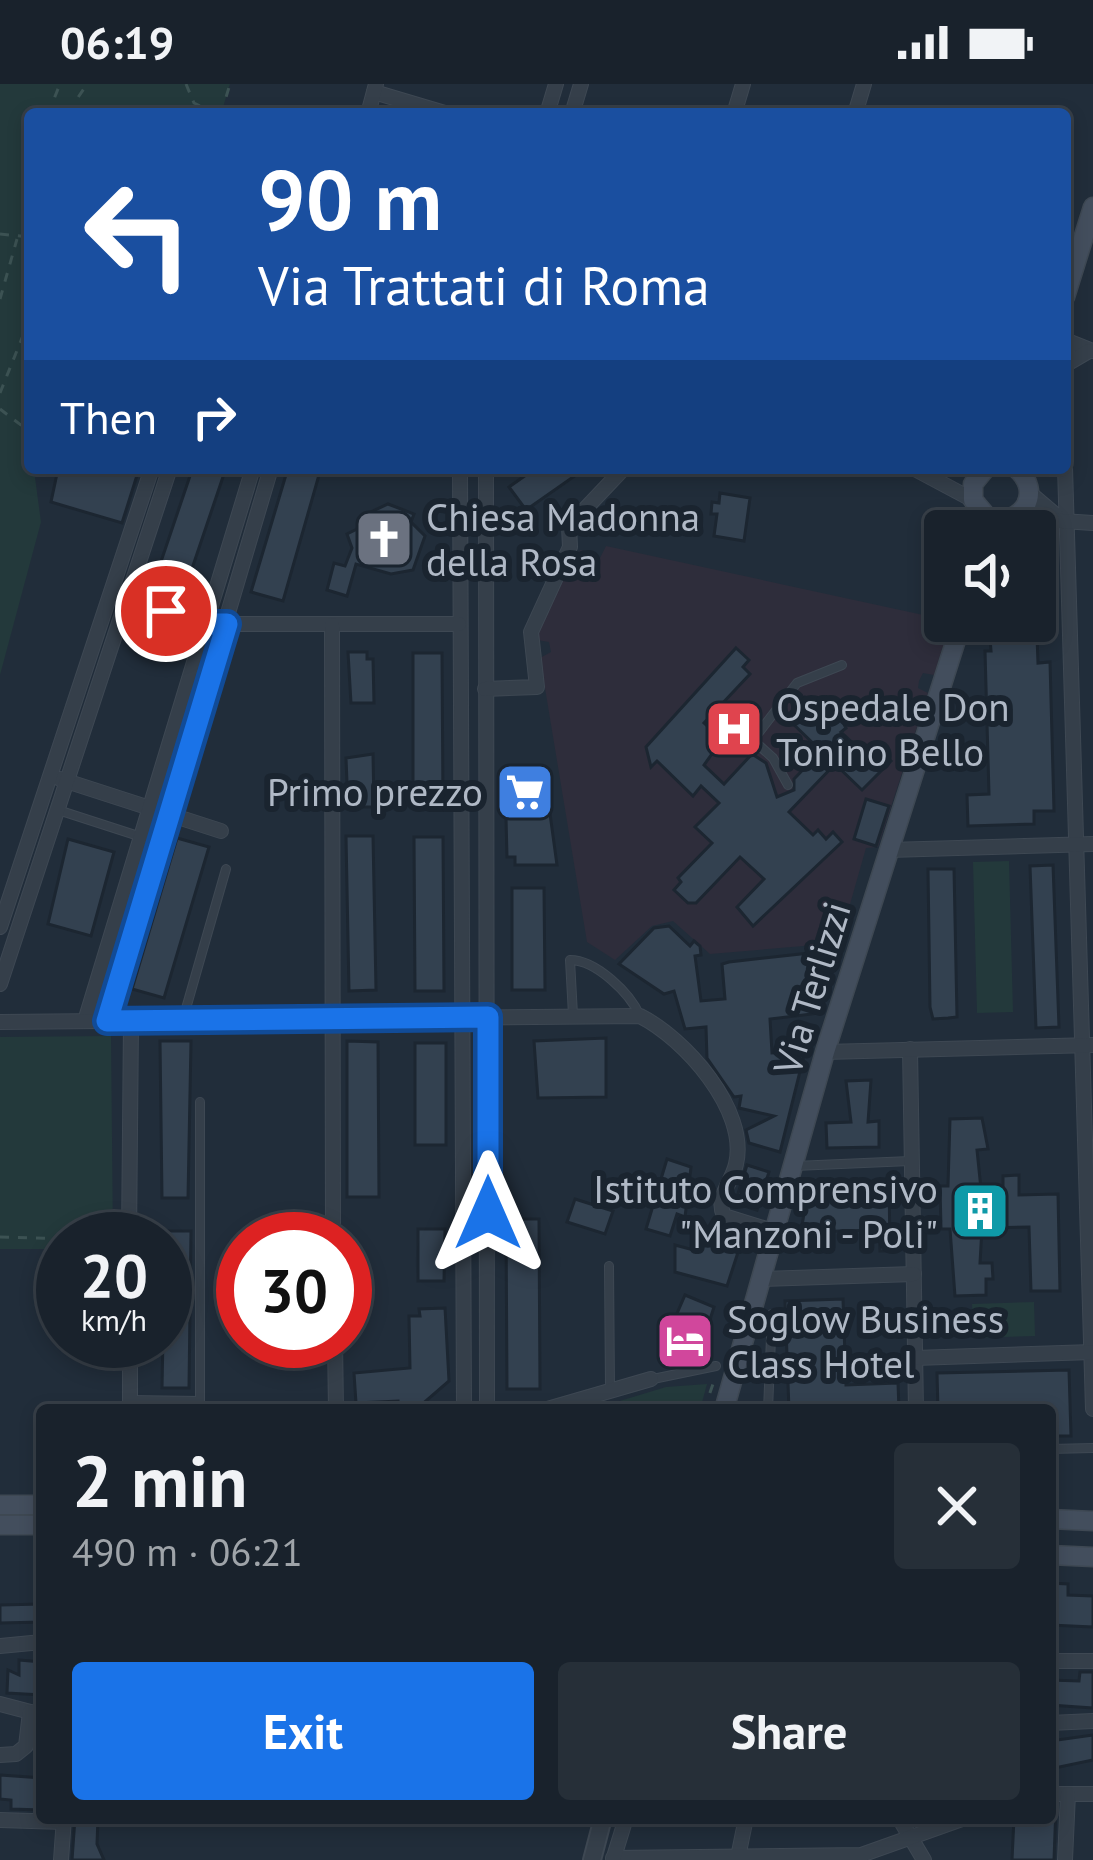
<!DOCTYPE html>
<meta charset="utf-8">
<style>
:root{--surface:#19222c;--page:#262f38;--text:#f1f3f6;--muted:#9fa4a9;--line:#373f48;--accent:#1a73e8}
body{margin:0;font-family:"PT Sans",sans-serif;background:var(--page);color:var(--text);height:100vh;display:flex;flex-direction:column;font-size:45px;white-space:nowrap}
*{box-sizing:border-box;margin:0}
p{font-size:39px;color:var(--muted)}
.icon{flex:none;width:66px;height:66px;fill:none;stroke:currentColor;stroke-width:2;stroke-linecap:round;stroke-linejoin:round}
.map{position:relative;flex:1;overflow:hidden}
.details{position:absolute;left:36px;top:1320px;width:1020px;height:420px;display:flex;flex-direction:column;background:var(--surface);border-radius:12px;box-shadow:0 6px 18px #0003,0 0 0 3px var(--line)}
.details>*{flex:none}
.banner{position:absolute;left:24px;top:24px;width:1047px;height:366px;border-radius:12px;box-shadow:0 6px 18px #0003,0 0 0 3px var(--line);background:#1a4fa0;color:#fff;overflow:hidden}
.fabs{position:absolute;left:924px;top:426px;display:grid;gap:24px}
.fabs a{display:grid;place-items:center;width:132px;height:132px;border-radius:12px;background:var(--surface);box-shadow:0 6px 18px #0003,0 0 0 3px var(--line);font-size:60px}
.speed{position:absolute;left:36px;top:1128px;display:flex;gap:24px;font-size:60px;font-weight:700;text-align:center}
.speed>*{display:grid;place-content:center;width:156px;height:156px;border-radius:50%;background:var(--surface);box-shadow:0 6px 18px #0003,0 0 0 3px var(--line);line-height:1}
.speed small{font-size:30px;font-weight:400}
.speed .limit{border:18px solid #d22;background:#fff;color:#111}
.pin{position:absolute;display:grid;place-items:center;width:102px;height:102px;color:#fff;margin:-51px;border:6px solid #fff;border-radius:50%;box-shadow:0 3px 12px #0007}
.me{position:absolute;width:132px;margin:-66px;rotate:0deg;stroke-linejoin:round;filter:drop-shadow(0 0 9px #0008)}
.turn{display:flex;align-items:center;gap:42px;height:252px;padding:0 36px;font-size:54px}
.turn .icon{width:156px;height:156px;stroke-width:2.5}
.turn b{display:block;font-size:84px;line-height:102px}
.then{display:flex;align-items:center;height:114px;padding:0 36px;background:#0003;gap:24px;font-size:45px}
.round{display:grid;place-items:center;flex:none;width:126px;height:126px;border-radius:12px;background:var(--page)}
.headline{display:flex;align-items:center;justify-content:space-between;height:204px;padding:0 36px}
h1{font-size:72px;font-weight:700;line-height:90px}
.primary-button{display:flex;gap:24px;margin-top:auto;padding:24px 36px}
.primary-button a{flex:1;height:138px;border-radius:12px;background:var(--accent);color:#fff;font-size:48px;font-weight:700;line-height:138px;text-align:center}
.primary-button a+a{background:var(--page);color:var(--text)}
.status{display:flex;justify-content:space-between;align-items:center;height:84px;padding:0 60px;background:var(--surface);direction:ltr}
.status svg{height:33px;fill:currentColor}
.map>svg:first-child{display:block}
.medical{fill:#2e2d3b}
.green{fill:#23393b}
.building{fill:#334150;stroke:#1c2631;stroke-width:3}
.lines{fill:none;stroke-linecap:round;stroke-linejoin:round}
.service-casing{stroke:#3e4853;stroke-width:10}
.minor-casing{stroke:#3e4853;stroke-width:16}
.tertiary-casing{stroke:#3e4853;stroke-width:20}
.secondary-casing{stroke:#3e4853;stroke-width:21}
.path{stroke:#3c5253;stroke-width:3;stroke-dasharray:9 9;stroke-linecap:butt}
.service{stroke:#353f4a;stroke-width:8}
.minor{stroke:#353f4a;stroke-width:14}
.tertiary{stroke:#353f4a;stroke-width:16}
.secondary{stroke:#434e5d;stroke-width:18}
.route-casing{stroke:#114b97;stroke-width:30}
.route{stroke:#1a73e8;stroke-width:21}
.labels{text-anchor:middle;stroke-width:12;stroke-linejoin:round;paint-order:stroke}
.poi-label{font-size:39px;fill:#b0b9c6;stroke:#1a242f;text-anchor:start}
.street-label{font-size:39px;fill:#b0b9c6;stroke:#1a242f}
</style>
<div class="status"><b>06:19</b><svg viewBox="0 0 49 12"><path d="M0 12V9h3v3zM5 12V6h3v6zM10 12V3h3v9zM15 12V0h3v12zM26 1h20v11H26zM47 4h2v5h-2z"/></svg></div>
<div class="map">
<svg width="1093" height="1776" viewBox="0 0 1093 1776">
<rect width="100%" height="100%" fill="#212d3a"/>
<path class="medical" d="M606,462L951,537L934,591L923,589L919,597L918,604L928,609L878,763L866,764L839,859L710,870L673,837L652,842L615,876L587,858L540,574L551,568L549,558L537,556L536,549L571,473L581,466L600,474Z"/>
<g class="green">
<path d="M0,0H230L221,30H30V306L25,319L41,438L0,591Z"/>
<path d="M1009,777L1013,928L977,929L973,778Z"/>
<path d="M111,952L113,1155H63V1165H0V953Z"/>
<path d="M1034,1218L1035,1252L974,1254L972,1220Z"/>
<path d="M707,1300L700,1326H590L666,1303Z"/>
</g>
<g class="building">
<path d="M198,384H226L180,520L150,510L191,389L196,391Z"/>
<path d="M288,384H321L283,517L251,508Z"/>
<path d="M536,384H586L526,426L509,403Z"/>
<path d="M58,385H139L122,439L51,418Z"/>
<path d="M720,409L750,414L744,457L714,452L717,430H711L712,418L719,419Z"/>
<path d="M388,420L414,430L411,438L425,452L413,486L391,490L356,480L347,512L327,506L334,479L345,482L352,464L347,450L357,445L360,433Z"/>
<path d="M1037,552L1038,579L1050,578L1054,727H1034V740L968,742L967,711L989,710L985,567H991L990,554Z"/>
<path d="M736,564L749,576L743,583L750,590L704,639L722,656L704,681L724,700L752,670L766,679L777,713L794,706V695L821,667L786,633L805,613L827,633H840L846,644L841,648L873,678L882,669L891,677L862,706L835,680L789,728L813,751L818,746L826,755L833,748L842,758L753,842L737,823L764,795L740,773L696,819H688L674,806L681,798L678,794L712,759L695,743L719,719L701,702L693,712L657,677L651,683L646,663Z"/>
<path d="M348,568H367V575H373L374,619H351Z"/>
<path d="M413,569H442L443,720H413Z"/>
<path d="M373,670L374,723H348L346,674Z"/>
<path d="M545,693L557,781H515V773H507L505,694Z"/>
<path d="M866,715L889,722L876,762L854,755Z"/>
<path d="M346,752H373L376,906L349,907Z"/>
<path d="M414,753H443L444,907H415Z"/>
<path d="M177,754L209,763L164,914L132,905Z"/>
<path d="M68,755L114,768L91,852L48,840Z"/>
<path d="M1053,781L1059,943L1036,944L1030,782Z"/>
<path d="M928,785H954L957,933L948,934L933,935L930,923Z"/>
<path d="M512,804H544L545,906H512Z"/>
<path d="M669,842L690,862L694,857L700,862L701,871L695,872L701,917L725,915L722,880L729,878L810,869L812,892L827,890L820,929L770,935L772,969L805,967L780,1068L749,1059L746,1046L774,1032L739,1024L741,1012L734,1013L707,974L706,943L685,945L674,907L664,910L619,880L654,844Z"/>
<path d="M606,954V1013L538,1014L534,957Z"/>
<path d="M160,957H191L188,1114H162Z"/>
<path d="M347,957L378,958L379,1113H347Z"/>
<rect x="415" y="959" width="31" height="102"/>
<path d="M871,996L868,1038L879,1037V1063L827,1064L826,1039L851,1038L846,997Z"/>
<path d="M982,1034L988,1065L977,1066L981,1105L1003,1104V1092L1019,1091V1111L1058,1110L1060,1207H1031L1029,1143L982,1144L980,1179H992L993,1195H986V1211L955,1212L950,1145H941L940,1102H948L950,1035Z"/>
<path d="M667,1075L691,1083L685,1133L677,1130L670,1152L646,1145Z"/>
<path d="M747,1081L769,1088L757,1126L735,1119Z"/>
<path d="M878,1097H889L890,1167H880L879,1146L801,1148L806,1117L878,1114Z"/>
<path d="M575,1115L613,1127L605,1150L567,1138Z"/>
<path d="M506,1135H539L540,1305H507Z"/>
<path d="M418,1145H445L444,1197H418Z"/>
<path d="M704,1145L742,1156L727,1202L675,1188V1161L697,1167Z"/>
<path d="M165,1147H191L189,1304H162Z"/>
<path d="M685,1211L714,1223L697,1276L662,1279L672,1243L663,1235L675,1234Z"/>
<path d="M843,1215L846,1301L898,1299L899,1326H789L785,1217Z"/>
<path d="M445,1224L449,1297L419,1323H398V1317L356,1319L354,1289L410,1284L409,1232H420L419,1225Z"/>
<path d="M1069,1286L1071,1352H1050V1326H938L937,1289Z"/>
<path d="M1050,1499L1068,1500V1511L1093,1512V1543L1050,1541Z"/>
<path d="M42,1520V1538L0,1539V1521Z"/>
<path d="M19,1576L42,1578V1611L7,1609L8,1586L19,1591Z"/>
<path d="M1080,1588H1093V1624L1050,1621V1596L1079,1597Z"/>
<path d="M1093,1651V1676L1050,1685V1657Z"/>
<path d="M0,1691L42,1694V1726L11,1725V1716L0,1715Z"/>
<path d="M1050,1722H1056L1054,1776H1012L1014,1734H1050Z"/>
<path d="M75,1734H98L97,1760L104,1776H72Z"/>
</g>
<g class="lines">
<g class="service-casing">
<g id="service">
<path d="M788,701L773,674L753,656L797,599L842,581"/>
<path d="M58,726L160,759"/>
<path d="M573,931L570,876C596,876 630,909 640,932"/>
<path d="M183,935L226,785"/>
<path d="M795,1082L910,1077"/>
<path d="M609,1182L610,1306"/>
<path d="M742,1275L770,1283"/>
<path d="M653,1295L716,1282"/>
<path d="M130,1316L200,1317V1018"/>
<path d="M768,1326L772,1230"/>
<path d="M1050,1365L1093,1364"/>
</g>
</g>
<g class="minor-casing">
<g id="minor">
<path d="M374,8L448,30"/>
<path d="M368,30L376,0"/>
<path d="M547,30L556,0"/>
<path d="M572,30L581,0"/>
<path d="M734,30L743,0"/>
<path d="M855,30L864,0"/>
<path d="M1065,256L1093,267"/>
<path d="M1065,281L1089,267"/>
<path d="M1065,383L1093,1325"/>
<path d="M460,384L464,1326"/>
<path d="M486,384L487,1326"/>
<path d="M913,384L973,416"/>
<path d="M1030,409L1064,438"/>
<path d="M1016,434L1093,439"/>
<path d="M120,512L205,540H459"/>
<path d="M332,541L333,1155"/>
<path d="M485,605L537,603L531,548L570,463L569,442L624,384"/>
<path d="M60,695L221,747"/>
<path d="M889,766L1093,760"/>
<path d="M0,843L152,384"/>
<path d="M0,900L170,384"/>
<path d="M85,937L253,384"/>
<path d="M107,937L271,384"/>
<path d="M0,938L640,932C684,954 749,1026 736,1080C732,1099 715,1113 724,1132L776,1148"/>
<path d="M910,965L916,1326"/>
<path d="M825,968L1093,961"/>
<path d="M129,1155L131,937"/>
<path d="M762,1195L914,1190"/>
<path d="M130,1257V1326"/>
<path d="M335,1257L336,1326"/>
<path d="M915,1274L1093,1268"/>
<path d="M544,1326L651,1295"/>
<path d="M0,1562L42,1558"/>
<path d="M1050,1577H1093"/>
<path d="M0,1620L42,1631"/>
<path d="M1050,1639L1093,1637"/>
<path d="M0,1671L16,1670L26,1662L30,1628"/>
<path d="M1050,1710H1093"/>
<path d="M899,1734L924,1776"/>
<path d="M0,1736L63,1738"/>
<path d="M738,1773L746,1734"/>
<path d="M613,1774L861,1771L965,1734"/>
<path d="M61,1776L64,1734"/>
<path d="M613,1776L626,1734"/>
<path d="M1065,1776L1068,1710"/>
</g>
</g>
<g class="tertiary-casing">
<path id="tertiary" d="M592,1776L603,1734"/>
</g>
<g class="secondary-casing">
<g id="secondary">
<path d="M1065,213L1093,123"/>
<path d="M986,384L973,400V416L989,435C1023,442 1044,408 1016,384"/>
<path d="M724,1326L825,968L962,537"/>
<path d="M0,1421H42"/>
<path d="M1050,1435L1093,1437"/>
<path d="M0,1441H42"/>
<path d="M1050,1471L1093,1473"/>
</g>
</g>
<g class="path">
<path d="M186,0L194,19L217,30"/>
<path d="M48,30L60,0"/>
<path d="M76,30L75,18L87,0"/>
<path d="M221,30L230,0"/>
<path d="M0,150L30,153"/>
<path d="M0,215L17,155"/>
<path d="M0,309L30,234"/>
<path d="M0,325L30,348"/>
<path d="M0,1153L67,1155"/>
<path d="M704,1326L714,1297"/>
</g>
<use href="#service" class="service"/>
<use href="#minor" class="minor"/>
<use href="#tertiary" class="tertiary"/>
<use href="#secondary" class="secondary"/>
</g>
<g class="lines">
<g class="route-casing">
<path id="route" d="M166,527L205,540H227L107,937L488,933V1129"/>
</g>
<use href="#route" class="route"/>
</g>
<defs>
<g id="church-square" transform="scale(3)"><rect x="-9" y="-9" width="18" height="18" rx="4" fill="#6b7280" stroke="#1a242f"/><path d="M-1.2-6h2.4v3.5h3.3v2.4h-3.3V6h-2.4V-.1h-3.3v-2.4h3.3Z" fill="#fff"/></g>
<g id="hospital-square" transform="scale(3)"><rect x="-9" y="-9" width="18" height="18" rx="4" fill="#e0444e" stroke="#1a242f"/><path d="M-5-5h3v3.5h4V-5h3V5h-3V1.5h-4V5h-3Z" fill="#fff"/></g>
<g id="supermarket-square" transform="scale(3)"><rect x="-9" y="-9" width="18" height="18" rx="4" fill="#3f7fe0" stroke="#1a242f"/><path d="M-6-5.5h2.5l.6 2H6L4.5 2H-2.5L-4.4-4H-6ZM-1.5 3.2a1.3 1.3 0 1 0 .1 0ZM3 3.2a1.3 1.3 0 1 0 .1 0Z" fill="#fff"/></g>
<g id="building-square" transform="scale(3)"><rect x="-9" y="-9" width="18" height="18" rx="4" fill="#0f9aa8" stroke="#1a242f"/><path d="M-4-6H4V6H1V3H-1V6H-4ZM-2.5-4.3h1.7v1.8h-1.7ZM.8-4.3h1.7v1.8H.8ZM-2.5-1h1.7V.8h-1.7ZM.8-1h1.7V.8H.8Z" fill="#fff"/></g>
<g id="hotel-square" transform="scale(3)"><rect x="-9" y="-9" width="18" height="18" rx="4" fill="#d1479c" stroke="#1a242f"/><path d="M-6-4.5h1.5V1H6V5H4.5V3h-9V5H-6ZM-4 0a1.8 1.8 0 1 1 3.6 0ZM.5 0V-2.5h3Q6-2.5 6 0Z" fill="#fff"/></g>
</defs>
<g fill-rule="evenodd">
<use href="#church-square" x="384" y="455"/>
<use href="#hospital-square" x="734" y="645"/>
<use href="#supermarket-square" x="525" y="708"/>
<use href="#building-square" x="980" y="1127"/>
<use href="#hotel-square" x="685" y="1257"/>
</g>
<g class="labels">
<g class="poi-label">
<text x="426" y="447">Chiesa Madonna<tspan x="426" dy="45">della Rosa</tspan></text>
<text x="776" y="637">Ospedale Don<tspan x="776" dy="45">Tonino Bello</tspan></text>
<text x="483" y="722" text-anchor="end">Primo prezzo</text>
<text x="938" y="1119" text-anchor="end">Istituto Comprensivo<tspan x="938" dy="45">"Manzoni - Poli"</tspan></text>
<text x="727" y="1249">Soglow Business<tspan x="727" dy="45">Class Hotel</tspan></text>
</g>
<g class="street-label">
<text transform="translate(812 904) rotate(-73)" y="14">Via Terlizzi</text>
</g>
</g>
</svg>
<div class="fabs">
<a><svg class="icon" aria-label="sound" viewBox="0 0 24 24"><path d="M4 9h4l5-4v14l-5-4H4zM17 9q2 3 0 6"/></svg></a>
</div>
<div class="speed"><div>20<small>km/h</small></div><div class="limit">30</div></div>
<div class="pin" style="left:166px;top:527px;background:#d93025"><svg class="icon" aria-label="arrive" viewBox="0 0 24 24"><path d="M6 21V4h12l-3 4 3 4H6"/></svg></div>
<svg class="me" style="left:488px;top:1129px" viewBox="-20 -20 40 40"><path d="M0-17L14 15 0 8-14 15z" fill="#1a73e8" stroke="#fff" stroke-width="4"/></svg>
<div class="banner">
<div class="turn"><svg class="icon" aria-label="left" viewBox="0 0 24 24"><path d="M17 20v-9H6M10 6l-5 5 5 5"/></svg><div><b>90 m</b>Via Trattati di Roma</div></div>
<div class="then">Then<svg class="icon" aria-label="right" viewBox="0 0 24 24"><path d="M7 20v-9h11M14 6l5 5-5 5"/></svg></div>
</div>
<section class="details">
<div class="headline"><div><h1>2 min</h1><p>490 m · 06:21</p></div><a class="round"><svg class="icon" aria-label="close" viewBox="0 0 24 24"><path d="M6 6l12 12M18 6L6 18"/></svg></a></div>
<div class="primary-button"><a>Exit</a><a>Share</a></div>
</section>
</div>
